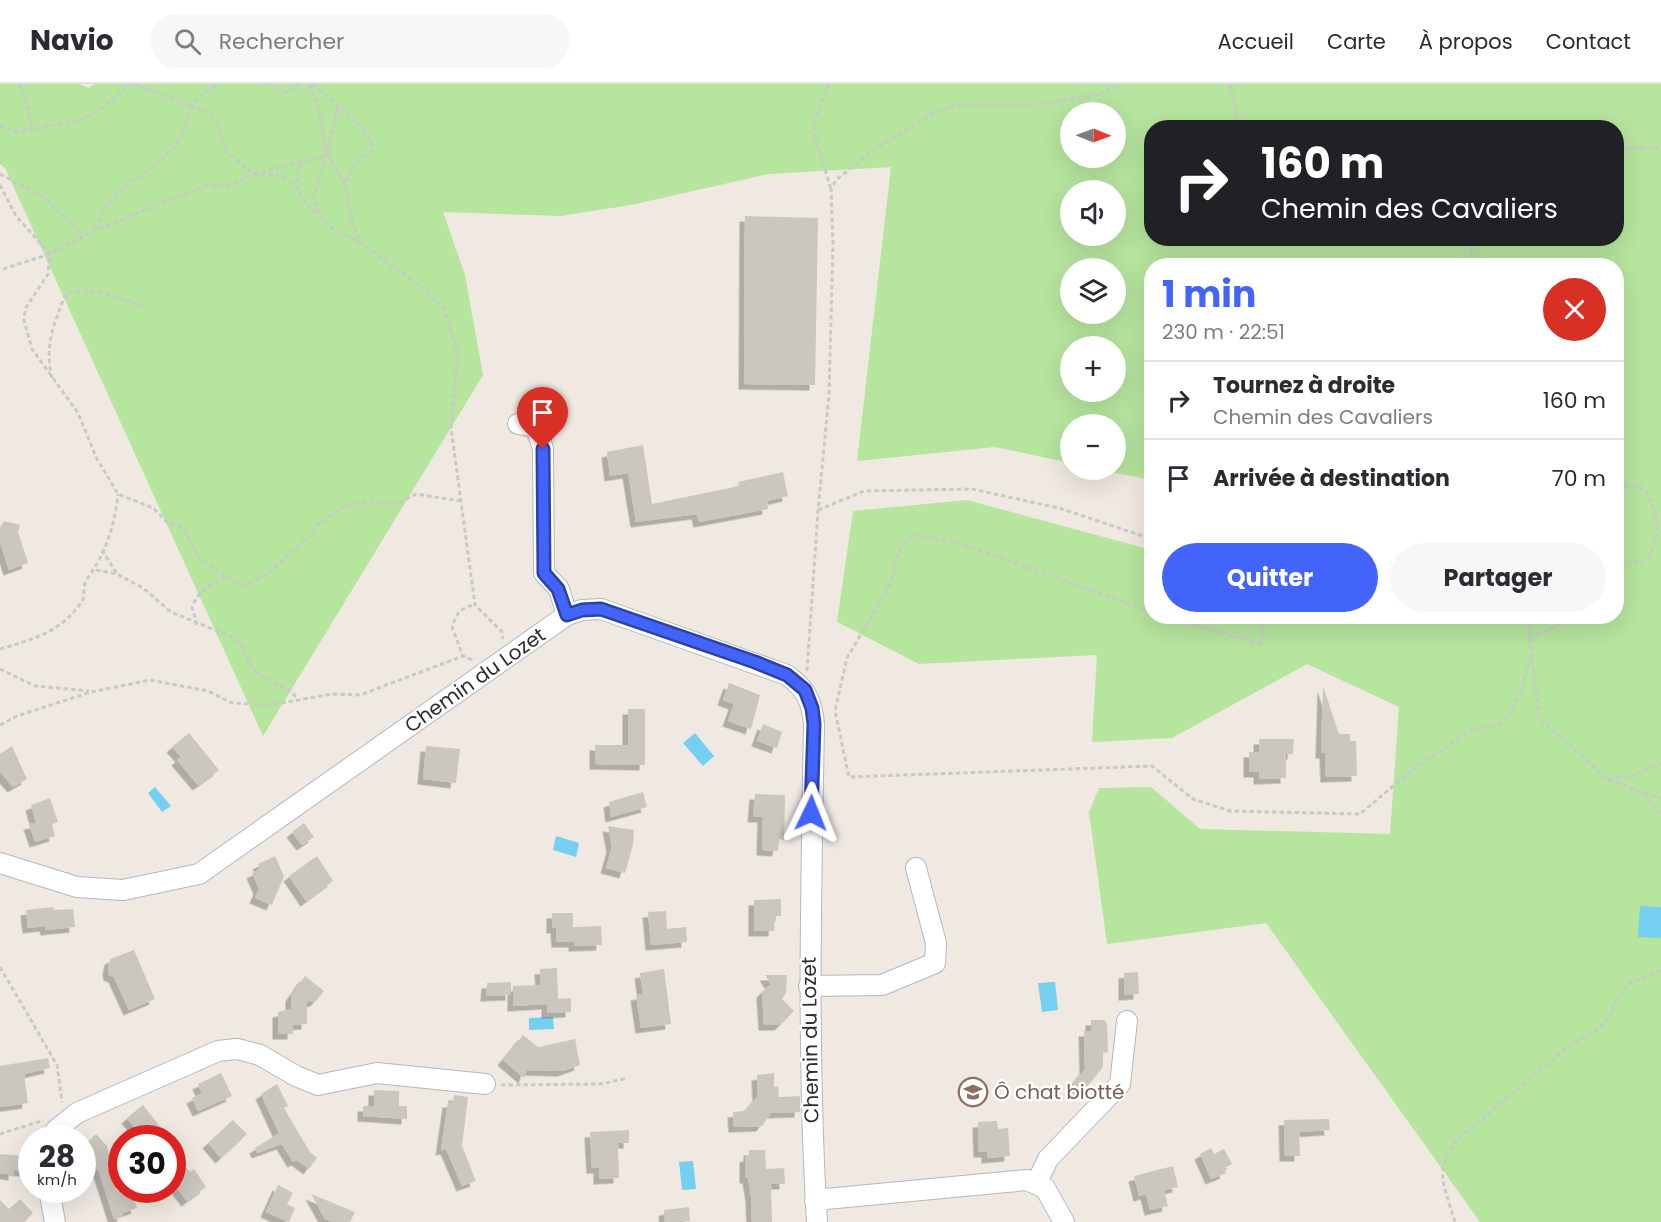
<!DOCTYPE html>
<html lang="fr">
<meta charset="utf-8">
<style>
:root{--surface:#fff;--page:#f7f7f7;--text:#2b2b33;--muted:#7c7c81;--line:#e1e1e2;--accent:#4264fb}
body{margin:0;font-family:Poppins,sans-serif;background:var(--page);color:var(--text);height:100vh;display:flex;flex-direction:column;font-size:22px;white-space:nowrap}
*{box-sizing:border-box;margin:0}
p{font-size:20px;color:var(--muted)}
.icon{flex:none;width:33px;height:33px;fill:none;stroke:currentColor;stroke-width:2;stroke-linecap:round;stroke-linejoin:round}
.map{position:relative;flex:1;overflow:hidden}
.details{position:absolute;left:1144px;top:174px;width:480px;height:366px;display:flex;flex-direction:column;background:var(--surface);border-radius:24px;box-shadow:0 6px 24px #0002}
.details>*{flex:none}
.top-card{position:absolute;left:1144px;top:36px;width:480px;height:126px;border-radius:24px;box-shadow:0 6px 24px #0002;background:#202124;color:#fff;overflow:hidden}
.needle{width:39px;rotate:91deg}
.controls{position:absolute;left:1060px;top:18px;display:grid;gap:12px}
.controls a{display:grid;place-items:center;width:66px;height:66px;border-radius:50%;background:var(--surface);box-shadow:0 6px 24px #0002;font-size:30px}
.speed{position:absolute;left:18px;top:1041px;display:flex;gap:12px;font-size:30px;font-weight:700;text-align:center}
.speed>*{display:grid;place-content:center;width:78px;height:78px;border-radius:50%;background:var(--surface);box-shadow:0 6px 24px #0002;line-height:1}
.speed small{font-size:15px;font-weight:400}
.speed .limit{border:9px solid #d22;background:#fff;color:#111}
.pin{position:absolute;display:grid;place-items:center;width:51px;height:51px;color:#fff;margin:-62px -26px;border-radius:50% 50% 50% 0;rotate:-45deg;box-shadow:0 0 6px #0007}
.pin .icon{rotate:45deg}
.me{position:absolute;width:66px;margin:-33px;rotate:2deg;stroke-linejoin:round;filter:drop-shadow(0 0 4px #0008)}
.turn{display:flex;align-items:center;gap:21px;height:126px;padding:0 18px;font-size:27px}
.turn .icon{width:78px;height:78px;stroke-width:2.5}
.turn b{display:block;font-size:42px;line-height:51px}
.round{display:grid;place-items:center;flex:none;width:63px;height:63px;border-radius:32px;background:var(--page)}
.head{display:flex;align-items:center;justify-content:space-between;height:102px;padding:0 18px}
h1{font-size:36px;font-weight:700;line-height:45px;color:var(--accent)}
.primary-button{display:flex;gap:12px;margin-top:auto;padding:12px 18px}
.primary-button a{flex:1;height:69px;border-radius:36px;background:var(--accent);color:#fff;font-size:24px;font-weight:700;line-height:69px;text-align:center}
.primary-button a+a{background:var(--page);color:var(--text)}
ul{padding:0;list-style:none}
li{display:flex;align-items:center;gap:18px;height:78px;padding:0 18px;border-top:2px solid var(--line)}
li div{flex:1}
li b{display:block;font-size:22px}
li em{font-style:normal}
header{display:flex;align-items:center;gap:36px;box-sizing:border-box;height:84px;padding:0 30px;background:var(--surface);border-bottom:2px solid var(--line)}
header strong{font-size:28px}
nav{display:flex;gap:33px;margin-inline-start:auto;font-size:21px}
.search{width:420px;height:54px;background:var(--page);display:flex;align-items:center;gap:15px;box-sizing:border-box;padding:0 21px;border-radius:33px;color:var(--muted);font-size:22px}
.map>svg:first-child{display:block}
.green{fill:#b6e59e;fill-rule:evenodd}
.water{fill:#75cff0}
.building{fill:#cbc7bf;filter:url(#shadow)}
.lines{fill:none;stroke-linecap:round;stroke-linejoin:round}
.minor-casing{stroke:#b4b7c1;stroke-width:22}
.path{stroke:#c9c9c9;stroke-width:3;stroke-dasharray:4.5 3;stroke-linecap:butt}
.minor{stroke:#fff;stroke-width:20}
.route-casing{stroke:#2b41a3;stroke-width:15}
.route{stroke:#4264fb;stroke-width:10}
.labels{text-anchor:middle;stroke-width:5;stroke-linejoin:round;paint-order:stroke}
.street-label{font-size:20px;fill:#2e2e2e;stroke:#fff}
.education-label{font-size:20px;fill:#785e54;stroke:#fff;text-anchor:start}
</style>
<header>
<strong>Navio</strong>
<div class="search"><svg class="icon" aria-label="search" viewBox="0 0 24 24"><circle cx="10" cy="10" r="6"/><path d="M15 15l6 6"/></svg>Rechercher</div>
<nav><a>Accueil</a><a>Carte</a><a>À propos</a><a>Contact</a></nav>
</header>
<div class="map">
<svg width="1661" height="1138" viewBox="0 0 1661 1138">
<defs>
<filter id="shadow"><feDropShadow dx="-5.5" dy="5.5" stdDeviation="0" flood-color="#0004"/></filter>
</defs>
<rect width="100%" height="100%" fill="#efe9e1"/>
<path class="green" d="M0,0H80L89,4L94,0H1661V1138H1480L1266,839L1107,860L1089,728L1099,704L1151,703L1200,745L1390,750L1399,623L1307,580L1172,654L1092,658L1097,571L919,580L837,538L853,427L967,416L1152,466V532H1617V182H1152V396L1101,386H1116V340H1071V379L995,363L857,377L891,83L768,90L631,121L560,132L443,128L465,191L483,291L263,652L5,84L0,80ZM1071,28H1116V74H1071ZM1152,44H1617V154H1152ZM1071,106H1116V152H1071ZM1071,184H1116V230H1071ZM1071,262H1116V308H1071Z"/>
<g class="water">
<path d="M695,649L714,672L703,682L683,659Z"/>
<path d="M155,703L171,722L162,728L148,709Z"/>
<path d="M556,752L579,759L576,773L553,766Z"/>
<path d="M1640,822L1661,823V854L1638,853Z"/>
<path d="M1055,898L1058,926L1042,928L1038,899Z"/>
<path d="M553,933L554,945L529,946V934Z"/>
<path d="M693,1077L696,1105L682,1106L679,1078Z"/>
</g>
<g class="building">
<path d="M745,132L818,134L815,301L744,300Z"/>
<path d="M643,361L652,420L739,402L738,398L783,388L788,412L767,417L768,425L699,438L697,430L636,438L628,389L610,392L607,368Z"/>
<path d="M4,437L20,441L18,448L28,479L9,486L0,458V444Z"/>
<path d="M729,599L760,611L751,645L728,637L734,620L723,616Z"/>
<path d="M1323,602L1339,650H1350V657H1356L1357,692L1326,693L1325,669H1321Z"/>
<path d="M628,625H645V681L595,680V661H628Z"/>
<path d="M763,640L782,648L777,664L757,657Z"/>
<path d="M189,649L219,686L198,701L177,676L181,673L172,663Z"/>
<path d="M1259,655H1294L1293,670H1286V694L1259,695V688H1249V668H1259Z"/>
<path d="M12,662L27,695L13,703L0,688V670Z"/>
<path d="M426,662L460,665L456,699L423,695Z"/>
<path d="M643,708L647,723L611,733L609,718Z"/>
<path d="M755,710L785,711L784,756L779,755L778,767L762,766L763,733H753Z"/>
<path d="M50,714L58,738L52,740L55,752L35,758L29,740L36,739L31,721Z"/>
<path d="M304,739L314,753L302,761L292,748Z"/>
<path d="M608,742L634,746L633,761L625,789L606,784L612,763Z"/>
<path d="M275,772L284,792L272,821L255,814L259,805L252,789L260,785L258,780Z"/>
<path d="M317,772L333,797L306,817L289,792Z"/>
<path d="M781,815V832H775L774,847H754V816Z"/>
<path d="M53,823L54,826L73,825L75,843L46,846L45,842L28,844L26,826Z"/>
<path d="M666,827L667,845L686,843L687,858L651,861L648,828Z"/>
<path d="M552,829H573V843L601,842L602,861L574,862V858H557L556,844H552Z"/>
<path d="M134,866L155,915L129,926L114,893L109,891L108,886L110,875Z"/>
<path d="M557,884L558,915L571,914V928L547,929V920L513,922V902L541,901L540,885Z"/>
<path d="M664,885L671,940L641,944L636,911L643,910L640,889Z"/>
<path d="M1138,888L1139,910L1124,911V889Z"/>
<path d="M765,891H787L786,909L782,915L794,927L780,941H764L762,908L771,900Z"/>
<path d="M305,892L324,907L316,917L307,918V940L293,941V950H278V928L291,925V912Z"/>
<path d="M511,898V911L486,912L487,899Z"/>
<path d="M1091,936H1105L1107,940L1108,968L1103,969V983L1083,1008L1073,1000L1085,985L1084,947H1091Z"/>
<path d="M523,951L538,963L575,955L580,981L563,987L527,986L524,994L503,976Z"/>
<path d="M48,974L50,984L24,990L28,1019L0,1023V982Z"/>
<path d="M221,989L232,1012L198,1027L192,1014L202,1009L198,1000Z"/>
<path d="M774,989V1003L778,1002L779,1013L800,1012V1028L771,1029L762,1042L734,1043L733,1028L745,1027L758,1012L757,991Z"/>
<path d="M277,1000L288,1022L284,1024L310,1068L317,1074L309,1085L297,1076L293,1078L282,1060L257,1069L255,1064L279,1049L261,1010Z"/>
<path d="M374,1006L399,1007V1022H407V1035L363,1032V1022H374Z"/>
<path d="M454,1011L468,1013L462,1062L476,1097L462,1102L446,1065L441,1066L448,1018H453Z"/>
<path d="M143,1021L162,1045L151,1054H143L127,1034Z"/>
<path d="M1329,1035L1330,1046L1299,1048L1300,1072H1285L1284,1036Z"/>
<path d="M233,1036L247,1050L221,1074L208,1059Z"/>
<path d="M997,1037L998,1045L1008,1044L1010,1072L987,1074V1068H979L978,1038Z"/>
<path d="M629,1046V1059H618L619,1094L599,1095V1084H592L590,1048Z"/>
<path d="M96,1050L107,1062L117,1107L131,1106L137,1124L123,1129L121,1125L123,1132L114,1135L98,1085L88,1088L82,1069V1063Z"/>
<path d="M1211,1064L1214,1070L1224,1065L1232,1080L1224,1084L1226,1089L1211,1095L1200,1070Z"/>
<path d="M749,1066H765L766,1085L784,1084L785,1100H771L772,1138H752L751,1112L748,1094H745V1073L749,1072Z"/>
<path d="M0,1070L26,1072L25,1087L14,1086V1091L0,1089Z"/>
<path d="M184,1081L190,1088L194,1085L206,1103L187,1117L172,1098V1091Z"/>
<path d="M1173,1082L1178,1103L1164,1106L1168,1122L1150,1126L1146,1110L1139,1112L1134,1092Z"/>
<path d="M278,1101L293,1109L287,1120L295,1124L289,1138L266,1128Z"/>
<path d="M311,1110L355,1128L350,1138H334L325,1135Z"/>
<path d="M20,1115L33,1129L24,1138H0V1116L9,1125Z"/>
<path d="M689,1123L690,1137L665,1138L664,1126Z"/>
</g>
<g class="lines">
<g class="minor-casing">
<g id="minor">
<path d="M518,340L536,343L543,365L544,489L559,505L567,531"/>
<path d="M0,779L77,803L123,806L199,790L567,531L582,526L601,525L787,591C806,605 812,617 814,640C811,806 807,972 817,1138"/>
<path d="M809,902L882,901L935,879L936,859L916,784"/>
<path d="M50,1054L57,1045L77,1029L218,967L237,965L260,971L296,992L318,1001L377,989L485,1000"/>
<path d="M1037,1098L1048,1075L1120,1000L1127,937"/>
<path d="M49,1106L55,1138"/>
<path d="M815,1116L1027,1096L1045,1104L1064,1138"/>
</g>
</g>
<g class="path">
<path d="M20,0L33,44"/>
<path d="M135,0L209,29L216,37L226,67L254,90L281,91L295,102"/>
<path d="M270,0L286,8L300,0"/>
<path d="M309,0L318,19L326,68"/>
<path d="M313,0C328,16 374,44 372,66L355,80L345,99L353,141L361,159L417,200L444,225L458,270L451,344L475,521L502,548L503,555"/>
<path d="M829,0L815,35L814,50L831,105"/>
<path d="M1230,0L1239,44"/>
<path d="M338,24L314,114L319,130L333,145L360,158"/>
<path d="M0,42L16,48L82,36L105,22L130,0"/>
<path d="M1617,65L1661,64"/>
<path d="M300,79C294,107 296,111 318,130"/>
<path d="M0,90L44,113L84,152"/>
<path d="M0,101L16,132L50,170L48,190L25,225L24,236L32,265L78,329L97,375L118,410L153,424L167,438L184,444L198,473L227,493L245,501L267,490L312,450L317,441L345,422L369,417L388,420L401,418L416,410L461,417"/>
<path d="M96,145C109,99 151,94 177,59C186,48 186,32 193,20C198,12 210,6 218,0"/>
<path d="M1471,154L1472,182"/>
<path d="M3,185L50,170L96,146L205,102L228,101L254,90L327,71L345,99"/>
<path d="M52,294C44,261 54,240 66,209C94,202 119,214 145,223"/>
<path d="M1617,403L1632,401L1647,408C1660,436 1661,447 1649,475L1623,480L1617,489"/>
<path d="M818,426L864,407L972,405L1059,424L1152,455"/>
<path d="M102,466L117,490"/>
<path d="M96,486L117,490L143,504L171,528L232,553L241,560L250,581L259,591L285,604L298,614"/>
<path d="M1152,528L962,460L913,450L899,466L890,501L847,574L835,627L849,693L1152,682L1193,715L1230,727L1360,730L1412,686L1470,647L1503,640L1521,609L1531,569"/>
<path d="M1163,532L1261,560L1265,532"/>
<path d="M1527,532L1539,633L1607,695L1643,709L1661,732"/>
<path d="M197,541L192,523C199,506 211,500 227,493"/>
<path d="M1529,554L1579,532"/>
<path d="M0,565C32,556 63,547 82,517C86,511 82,502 87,495C105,471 115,441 118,410"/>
<path d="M472,576L463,572L452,543C456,530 461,523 475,521"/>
<path d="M0,585L35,602L89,607"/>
<path d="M807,587L818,426L829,311L833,160L831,105L836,96L875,65L930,31L955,21L1043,20L1100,10L1119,0"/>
<path d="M0,641L17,632L91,608L150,596L208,607L232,619L270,621L332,610L360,611L463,572"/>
<path d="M1608,695L1633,692L1661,679"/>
<path d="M1644,709L1661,714"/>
<path d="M0,883L57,981L62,1018"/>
<path d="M501,1001L601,1000L628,994"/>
<path d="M0,1050L41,1037"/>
<path d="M1455,1138C1445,1103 1432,1085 1458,1055L1570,961L1594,948L1609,935L1615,918L1630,899L1661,886"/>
</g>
<use href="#minor" class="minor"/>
</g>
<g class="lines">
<g class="route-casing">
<path id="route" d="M543,365L544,489L558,505L567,531L582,526L601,525L755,578L787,591L805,606L812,624L814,640L811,729"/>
</g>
<use href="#route" class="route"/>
</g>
<defs>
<g id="school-ring" transform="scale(1.5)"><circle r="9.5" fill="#fff" stroke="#8d6e63" stroke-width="1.5"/><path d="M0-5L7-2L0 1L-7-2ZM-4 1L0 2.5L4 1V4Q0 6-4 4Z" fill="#8d6e63"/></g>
</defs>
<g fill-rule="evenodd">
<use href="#school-ring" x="973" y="1008"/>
</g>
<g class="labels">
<g class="street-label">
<text transform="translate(475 596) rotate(-35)" y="7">Chemin du Lozet</text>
<text transform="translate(810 956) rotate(-91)" y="7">Chemin du Lozet</text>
</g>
<g class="education-label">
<text x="994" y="1015">Ô chat biotté</text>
</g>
</g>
</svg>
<div class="controls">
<a><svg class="needle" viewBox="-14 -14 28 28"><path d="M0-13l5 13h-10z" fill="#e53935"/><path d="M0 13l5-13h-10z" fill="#7c7c81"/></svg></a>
<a><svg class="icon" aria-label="sound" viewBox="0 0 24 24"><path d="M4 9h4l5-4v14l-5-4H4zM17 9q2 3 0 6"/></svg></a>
<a><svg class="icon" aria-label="layers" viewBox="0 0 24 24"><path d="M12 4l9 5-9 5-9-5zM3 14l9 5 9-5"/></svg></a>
<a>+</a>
<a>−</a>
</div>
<div class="speed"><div>28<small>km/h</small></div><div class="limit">30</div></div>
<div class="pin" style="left:543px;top:365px;background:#d93025"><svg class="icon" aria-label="arrive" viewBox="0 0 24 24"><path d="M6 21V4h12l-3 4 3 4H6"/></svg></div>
<svg class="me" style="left:811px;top:729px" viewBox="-20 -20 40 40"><path d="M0-17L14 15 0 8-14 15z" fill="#4264fb" stroke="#fff" stroke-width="4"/></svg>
<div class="top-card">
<div class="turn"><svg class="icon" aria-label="right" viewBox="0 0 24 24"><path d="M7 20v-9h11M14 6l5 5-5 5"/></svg><div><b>160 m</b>Chemin des Cavaliers</div></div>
</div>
<section class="details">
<div class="head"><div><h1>1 min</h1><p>230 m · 22:51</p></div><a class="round" style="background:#d93025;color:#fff"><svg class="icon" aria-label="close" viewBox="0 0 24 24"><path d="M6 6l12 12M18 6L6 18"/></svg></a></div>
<ul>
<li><svg class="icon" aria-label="right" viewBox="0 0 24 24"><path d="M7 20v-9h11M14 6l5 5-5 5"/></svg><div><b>Tournez à droite</b><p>Chemin des Cavaliers</p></div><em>160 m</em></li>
<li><svg class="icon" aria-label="arrive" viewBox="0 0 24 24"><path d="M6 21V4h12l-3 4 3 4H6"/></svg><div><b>Arrivée à destination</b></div><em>70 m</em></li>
</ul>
<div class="primary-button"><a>Quitter</a><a>Partager</a></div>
</section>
</div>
